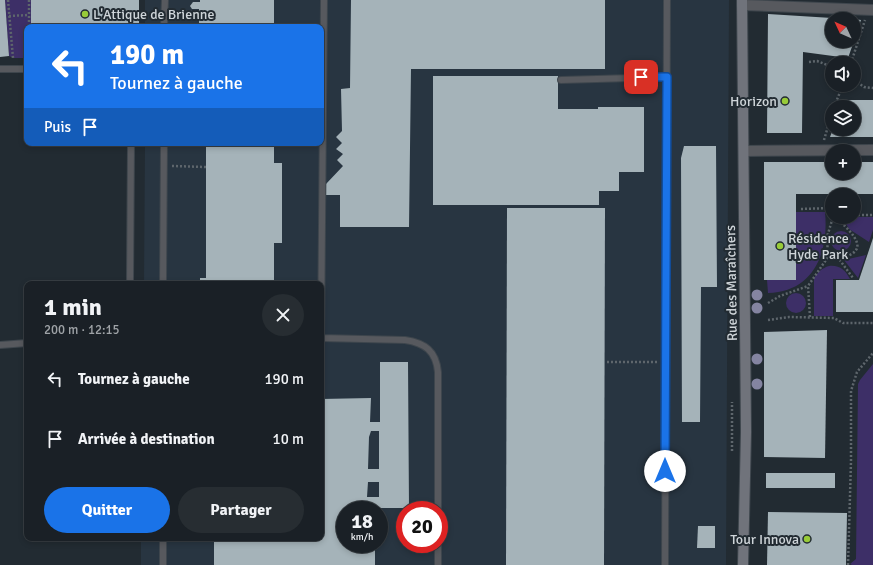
<!DOCTYPE html>
<html lang="fr">
<meta charset="utf-8">
<style>
:root{--surface:#1a2026;--page:#272d32;--text:#f1f3f6;--muted:#9fa3a7;--line:#383e43;--accent:#1a73e8}
body{margin:0;font-family:Signika,sans-serif;background:var(--page);color:var(--text);height:100vh;display:flex;flex-direction:column;font-size:15px;white-space:nowrap}
*{box-sizing:border-box;margin:0}
p{font-size:13px;color:var(--muted)}
.icon{flex:none;width:22px;height:22px;fill:none;stroke:currentColor;stroke-width:2;stroke-linecap:round;stroke-linejoin:round}
.map{position:relative;flex:1;overflow:hidden}
.sheet{position:absolute;left:24px;top:281px;width:300px;height:260px;display:flex;flex-direction:column;background:var(--surface);border-radius:8px;box-shadow:0 2px 6px #0003,0 0 0 1px var(--line)}
.sheet>*{flex:none}
.top-card{position:absolute;left:24px;top:24px;width:300px;height:122px;border-radius:8px;box-shadow:0 2px 6px #0003,0 0 0 1px var(--line);background:#1a73e8;color:#fff;overflow:hidden}
.needle{width:26px;rotate:314deg}
.buttons{position:absolute;left:825px;top:12px;display:grid;gap:8px}
.buttons a{display:grid;place-items:center;width:36px;height:36px;border-radius:50%;background:var(--surface);box-shadow:0 2px 6px #0003,0 0 0 1px var(--line);font-size:20px}
.speed{position:absolute;left:336px;top:501px;display:flex;gap:8px;font-size:20px;font-weight:700;text-align:center}
.speed>*{display:grid;place-content:center;width:52px;height:52px;border-radius:50%;background:var(--surface);box-shadow:0 2px 6px #0003,0 0 0 1px var(--line);line-height:1}
.speed small{font-size:10px;font-weight:400}
.speed .limit{border:6px solid #d22;background:#fff;color:#111}
.pin{position:absolute;display:grid;place-items:center;width:34px;height:34px;color:#fff;margin:-17px;border-radius:8px;box-shadow:0 2px 6px #0006}
.me{position:absolute;width:44px;margin:-22px;rotate:0deg;stroke-linejoin:round;filter:drop-shadow(0 0 3px #0008)}
.turn{display:flex;align-items:center;gap:14px;height:84px;padding:0 20px;font-size:18px}
.turn .icon{width:52px;height:52px;stroke-width:2.5}
.turn b{display:block;font-size:28px;line-height:34px}
.then{display:flex;align-items:center;height:38px;padding:0 20px;background:#0003;gap:8px;font-size:15px}
.round{display:grid;place-items:center;flex:none;width:42px;height:42px;border-radius:21px;background:var(--page)}
.summary{display:flex;align-items:center;justify-content:space-between;height:68px;padding:0 20px}
h1{font-size:24px;font-weight:700;line-height:30px}
.primary-button{display:flex;gap:8px;margin-top:auto;padding:8px 20px}
.primary-button a{flex:1;height:46px;border-radius:24px;background:var(--accent);color:#fff;font-size:16px;font-weight:700;line-height:46px;text-align:center}
.primary-button a+a{background:var(--page);color:var(--text)}
ul{padding:0;list-style:none}
li{display:flex;align-items:center;gap:12px;height:60px;padding:0 20px}
li div{flex:1}
li b{display:block;font-size:15px}
li em{font-style:normal}
.map>svg:first-child{display:block}
.built{fill:#283541;fill-rule:evenodd}
.green{fill:#3d2f67}
.building{fill:#a5b3b9;fill-rule:evenodd}
.lines{fill:none;stroke-linecap:round;stroke-linejoin:round}
.service-casing{stroke:#3e464d;stroke-width:8}
.minor-casing{stroke:#3e464d;stroke-width:12}
.secondary-casing{stroke:#3e464d;stroke-width:12}
.path{stroke:#5e666c;stroke-width:2.5;stroke-dasharray:2 2;stroke-linecap:butt}
.service{stroke:#57595e;stroke-width:6}
.minor{stroke:#57595e;stroke-width:10}
.secondary{stroke:#70737b;stroke-width:10}
.tree{fill:#8484a1}
.route-casing{stroke:#114b97;stroke-width:10}
.route{stroke:#1a73e8;stroke-width:7}
.poi-dot{fill:#98cb38;stroke:#222b32;stroke-width:1.5}
.labels{text-anchor:middle;stroke-width:4;stroke-linejoin:round;paint-order:stroke}
.poi-label{font-size:14px;fill:#cfd5d9;stroke:#222b32;text-anchor:start}
.street-label{font-size:14px;fill:#cfd5d9;stroke:#222b32}
</style>
<div class="map">
<svg width="873" height="565" viewBox="0 0 873 565">
<rect width="100%" height="100%" fill="#222b32"/>
<path class="built" d="M145,0H729L726,565H141V538H321V284H144L145,143H321V27H145ZM345,510H379V544H345ZM405,510H439V544H405Z"/>
<g class="green">
<path d="M5,0H31V27H27V58H13L9,56Z"/>
<path d="M796,212H825C829,252 814,292 768,293L767,280H796Z"/>
<path d="M842,217H873V230L869,242L849,229Z"/>
<circle cx="841" cy="241" r="10"/>
<path d="M866,255L858,278L844,260Z"/>
<path d="M829,266C840,265 845,270 850,279H833V316H814V278C818,272 822,268 829,266Z"/>
<circle cx="796" cy="303" r="10"/>
<path d="M873,364V565H852L850,564L856,559L858,384L860,380Z"/>
</g>
<g class="building">
<path d="M0,0H5L9,56L0,57Z"/>
<rect x="31" y="0" width="108" height="27"/>
<path d="M200,0H274V27H199V9H192L190,6L193,2H200Z"/>
<path d="M351,0H605V69H411L409,227H340V195H326V184L343,166L337,160L343,154L336,149L342,143L336,137L342,131L341,89L350,88Z"/>
<path d="M768,14L832,18V41H854L848,58L803,52L802,133H767Z"/>
<path d="M854,19L861,20L854,39Z"/>
<path d="M433,76H558V109H598V107H644V172H619V191H599V205H433Z"/>
<path d="M843,100H873V137H830L833,129H854V107H841Z"/>
<path d="M206,143H274V163H282V243H274V284H200V278H206Z"/>
<path d="M684,146H716L717,287H701L700,422H682L681,158Z"/>
<path d="M764,162H832V173H854V162H873V194H796V280H764Z"/>
<path d="M507,208H605L604,565H506Z"/>
<path d="M873,238V312H836V280H859Z"/>
<path d="M827,330L825,458L764,457V332Z"/>
<path d="M380,362H408L409,508H367V510H345V544H375V565H214V538H321V399L371,398L370,422H380ZM371,431H379V469H368L369,437ZM368,482H379V497H367Z"/>
<rect x="766" y="473" width="69" height="15"/>
<path d="M768,512L847,513L846,565H767Z"/>
<path d="M698,526H715V548H697Z"/>
</g>
<g class="lines">
<g class="service-casing">
<g id="service">
<path d="M324,0L321,338L405,340C425,343 436,351 438,372V510"/>
<path d="M164,27L165,0"/>
<path d="M0,69H27"/>
<path d="M561,80L667,77"/>
<path d="M130,284L131,143"/>
<path d="M163,284L164,143"/>
<path d="M0,345L27,343"/>
<path d="M163,565V538"/>
<path d="M438,565V544"/>
<path d="M665,565L667,0"/>
</g>
</g>
<g class="minor-casing">
<g id="minor">
<path d="M742,5L873,10"/>
<path d="M744,151L873,150"/>
</g>
</g>
<g class="secondary-casing">
<path id="secondary" d="M742,0L746,432L743,565"/>
</g>
<g class="path">
<path d="M8,0L13,58"/>
<path d="M29,0V27"/>
<path d="M174,12H200"/>
<path d="M9,16L29,15"/>
<path d="M809,62L817,61L832,67"/>
<path d="M851,63L865,20"/>
<path d="M854,80L864,87L873,88"/>
<path d="M834,107L843,85"/>
<path d="M824,140L832,113"/>
<path d="M172,166L206,167"/>
<path d="M832,204V209"/>
<path d="M801,209L832,208"/>
<path d="M854,215H873"/>
<path d="M835,217C842,223 863,241 856,250C853,255 844,257 839,259"/>
<path d="M828,257L839,259L853,278"/>
<path d="M768,303L780,296L808,286"/>
<path d="M810,317L808,286L828,257L827,237L833,217"/>
<path d="M768,320L789,317L834,318L843,323H873"/>
<path d="M607,362H657"/>
<path d="M732,451V402"/>
<path d="M848,565L851,461V391L857,372L873,353"/>
</g>
<use href="#service" class="service"/>
<use href="#minor" class="minor"/>
<use href="#secondary" class="secondary"/>
</g>
<g class="tree">
<circle cx="757" cy="295" r="5.5"/>
<circle cx="757" cy="308" r="5.5"/>
<circle cx="757" cy="359" r="5.5"/>
<circle cx="757" cy="384" r="5.5"/>
</g>
<g class="lines">
<g class="route-casing">
<path id="route" d="M641,77H667L665,471"/>
</g>
<use href="#route" class="route"/>
</g>
<g class="poi-dot">
<circle cx="85" cy="14" r="4"/>
<circle cx="785" cy="101" r="4"/>
<circle cx="780" cy="246" r="4"/>
<circle cx="807" cy="539" r="4"/>
</g>
<g class="labels">
<g class="poi-label">
<text x="93" y="19">L'Attique de Brienne</text>
<text x="777" y="106" text-anchor="end">Horizon</text>
<text x="788" y="243">Résidence<tspan x="788" dy="16">Hyde Park</tspan></text>
<text x="799" y="544" text-anchor="end">Tour Innova</text>
</g>
<g class="street-label">
<text transform="translate(731 283) rotate(-91)" y="5">Rue des Maraîchers</text>
</g>
</g>
</svg>
<div class="buttons">
<a><svg class="needle" viewBox="-14 -14 28 28"><path d="M0-13l5 13h-10z" fill="#e53935"/><path d="M0 13l5-13h-10z" fill="#9fa3a7"/></svg></a>
<a><svg class="icon" aria-label="sound" viewBox="0 0 24 24"><path d="M4 9h4l5-4v14l-5-4H4zM17 9q2 3 0 6"/></svg></a>
<a><svg class="icon" aria-label="layers" viewBox="0 0 24 24"><path d="M12 4l9 5-9 5-9-5zM3 14l9 5 9-5"/></svg></a>
<a>+</a>
<a>−</a>
</div>
<div class="speed"><div>18<small>km/h</small></div><div class="limit">20</div></div>
<div class="pin" style="left:641px;top:77px;background:#d93025"><svg class="icon" aria-label="arrive" viewBox="0 0 24 24"><path d="M6 21V4h12l-3 4 3 4H6"/></svg></div>
<svg class="me" style="left:665px;top:471px" viewBox="-20 -20 40 40"><circle r="19" fill="#fff"/><path d="M0-13L10 11 0 6-10 11z" fill="#1a73e8"/></svg>
<div class="top-card">
<div class="turn"><svg class="icon" aria-label="left" viewBox="0 0 24 24"><path d="M17 20v-9H6M10 6l-5 5 5 5"/></svg><div><b>190 m</b>Tournez à gauche</div></div>
<div class="then">Puis<svg class="icon" aria-label="arrive" viewBox="0 0 24 24"><path d="M6 21V4h12l-3 4 3 4H6"/></svg></div>
</div>
<section class="sheet">
<div class="summary"><div><h1>1 min</h1><p>200 m · 12:15</p></div><a class="round"><svg class="icon" aria-label="close" viewBox="0 0 24 24"><path d="M6 6l12 12M18 6L6 18"/></svg></a></div>
<ul>
<li><svg class="icon" aria-label="left" viewBox="0 0 24 24"><path d="M17 20v-9H6M10 6l-5 5 5 5"/></svg><div><b>Tournez à gauche</b></div><em>190 m</em></li>
<li><svg class="icon" aria-label="arrive" viewBox="0 0 24 24"><path d="M6 21V4h12l-3 4 3 4H6"/></svg><div><b>Arrivée à destination</b></div><em>10 m</em></li>
</ul>
<div class="primary-button"><a>Quitter</a><a>Partager</a></div>
</section>
</div>
